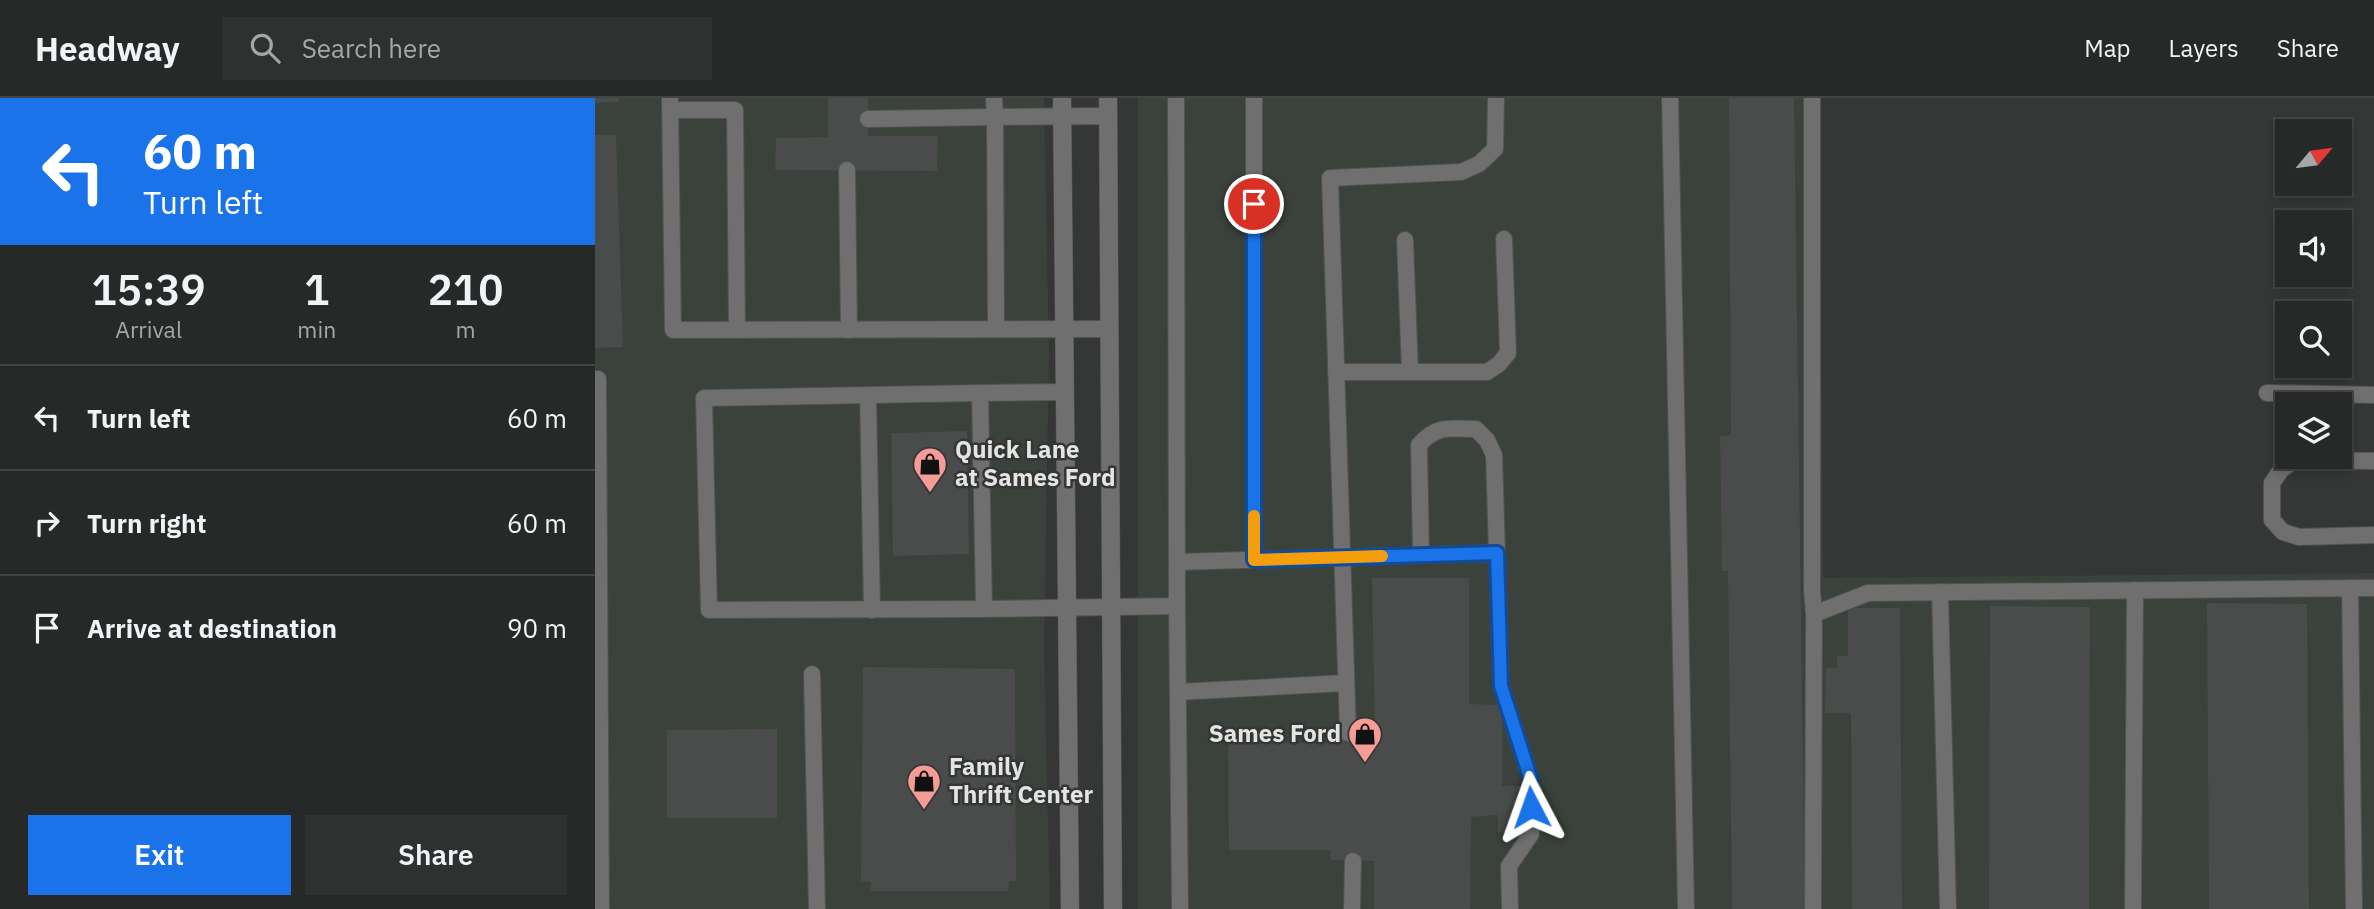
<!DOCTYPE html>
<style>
:root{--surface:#272928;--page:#2f3130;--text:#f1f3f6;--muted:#a4a6a8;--line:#434545;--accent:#1a73e8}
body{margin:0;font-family:"IBM Plex Sans",sans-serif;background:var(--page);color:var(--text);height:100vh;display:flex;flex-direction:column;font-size:26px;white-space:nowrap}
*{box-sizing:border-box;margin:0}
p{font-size:23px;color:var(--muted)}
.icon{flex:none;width:38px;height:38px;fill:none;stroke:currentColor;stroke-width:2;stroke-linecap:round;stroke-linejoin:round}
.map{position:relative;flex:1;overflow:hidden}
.panel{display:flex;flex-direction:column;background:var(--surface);width:595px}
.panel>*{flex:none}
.hud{background:#1a73e8;color:#fff;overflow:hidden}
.needle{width:46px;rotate:61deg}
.controls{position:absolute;left:1680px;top:21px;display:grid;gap:14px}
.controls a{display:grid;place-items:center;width:77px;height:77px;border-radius:0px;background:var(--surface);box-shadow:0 4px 10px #0003,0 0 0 2px var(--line);font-size:35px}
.pin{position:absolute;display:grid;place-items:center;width:60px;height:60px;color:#fff;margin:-30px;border:4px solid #fff;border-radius:50%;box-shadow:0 2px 7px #0007}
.me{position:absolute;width:77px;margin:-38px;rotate:356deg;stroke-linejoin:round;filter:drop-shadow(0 0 5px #0008)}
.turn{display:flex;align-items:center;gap:24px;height:147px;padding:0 28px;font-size:32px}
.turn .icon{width:91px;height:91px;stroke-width:2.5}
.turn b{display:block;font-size:49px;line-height:60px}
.eta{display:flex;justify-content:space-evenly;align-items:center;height:119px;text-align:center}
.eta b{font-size:42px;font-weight:600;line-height:49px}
.primary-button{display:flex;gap:14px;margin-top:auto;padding:14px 28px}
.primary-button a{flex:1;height:80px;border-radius:0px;background:var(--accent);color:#fff;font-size:28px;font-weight:600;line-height:80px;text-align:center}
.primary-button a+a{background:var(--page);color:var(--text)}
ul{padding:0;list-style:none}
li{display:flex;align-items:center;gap:21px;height:105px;padding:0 28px;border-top:2px solid var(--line)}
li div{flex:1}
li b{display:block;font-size:26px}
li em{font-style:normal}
header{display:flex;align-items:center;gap:42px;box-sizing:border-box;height:98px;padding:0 35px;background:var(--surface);border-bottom:2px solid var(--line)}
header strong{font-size:33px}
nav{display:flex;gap:38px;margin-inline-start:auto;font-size:24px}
.search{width:490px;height:63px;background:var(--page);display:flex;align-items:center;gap:18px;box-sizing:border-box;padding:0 24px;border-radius:0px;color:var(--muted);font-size:26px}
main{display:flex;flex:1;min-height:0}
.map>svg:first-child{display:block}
.built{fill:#3a423b}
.building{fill:#494c4a}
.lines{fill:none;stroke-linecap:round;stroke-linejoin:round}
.service-casing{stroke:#505351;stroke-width:18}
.minor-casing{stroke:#505351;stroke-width:19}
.service{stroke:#6e6f6e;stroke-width:16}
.minor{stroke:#6e6f6e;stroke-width:18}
.route-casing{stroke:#114b97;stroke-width:18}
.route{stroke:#1a73e8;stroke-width:12}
.slow{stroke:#f59e0b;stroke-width:12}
.labels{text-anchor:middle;stroke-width:5;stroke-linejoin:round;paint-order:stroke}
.poi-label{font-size:24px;font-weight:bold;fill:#e3e4e3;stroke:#343735;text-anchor:start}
</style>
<header>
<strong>Headway</strong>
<div class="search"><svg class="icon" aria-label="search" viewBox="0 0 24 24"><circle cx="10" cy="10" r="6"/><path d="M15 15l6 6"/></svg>Search here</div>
<nav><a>Map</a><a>Layers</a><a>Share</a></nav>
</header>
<main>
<section class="panel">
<div class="hud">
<div class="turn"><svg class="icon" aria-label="left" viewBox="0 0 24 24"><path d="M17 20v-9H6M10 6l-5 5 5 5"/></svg><div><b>60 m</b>Turn left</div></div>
</div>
<div class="eta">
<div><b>15:39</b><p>Arrival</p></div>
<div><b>1</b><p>min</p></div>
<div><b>210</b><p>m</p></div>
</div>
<ul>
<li><svg class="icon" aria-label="left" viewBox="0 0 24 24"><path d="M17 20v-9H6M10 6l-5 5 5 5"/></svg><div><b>Turn left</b></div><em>60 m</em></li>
<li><svg class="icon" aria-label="right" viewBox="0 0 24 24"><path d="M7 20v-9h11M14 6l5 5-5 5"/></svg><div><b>Turn right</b></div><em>60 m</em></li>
<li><svg class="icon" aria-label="arrive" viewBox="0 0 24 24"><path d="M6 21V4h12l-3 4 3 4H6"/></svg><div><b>Arrive at destination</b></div><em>90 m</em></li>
</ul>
<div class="primary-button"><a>Exit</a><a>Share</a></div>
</section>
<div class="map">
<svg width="1779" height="811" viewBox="0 0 1779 811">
<rect width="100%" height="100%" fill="#343735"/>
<g class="built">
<path d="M0,0H449L454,252L449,551L455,811H0Z"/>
<path d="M543,0H1225L1228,480L1779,475V811H543Z"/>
</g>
<g class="building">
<path d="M0,0H24V4L0,5Z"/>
<path d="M233,0H273V38H343L342,73L180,72L181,40L233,39Z"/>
<path d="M1134,0H1199L1210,811H1137L1133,473H1127L1125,338L1136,337Z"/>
<path d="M0,37H21L28,249L0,250Z"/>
<path d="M372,333L374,456L298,458L296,335Z"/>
<path d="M777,480H874V606L907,607V688H931L930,734H903V717L876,719L875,811H779V763L736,762L735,752H634L633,645H735V636L780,635Z"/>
<path d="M1612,505L1712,506L1714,811H1614Z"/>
<path d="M1395,508L1495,509L1494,811H1394Z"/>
<path d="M1253,510H1305L1307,811H1257L1256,615H1230L1231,570H1242V558H1253Z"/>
<path d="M268,569L420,571L421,783H414L413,793H276V784L266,783Z"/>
<path d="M182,631V720H72V632Z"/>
</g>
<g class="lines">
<g class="service-casing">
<g id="service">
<path d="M75,0L78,232L514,231"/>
<path d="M399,0L400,19L513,18"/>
<path d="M1075,0L1091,811"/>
<path d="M1217,0V493L1219,516"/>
<path d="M76,12H140L142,232"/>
<path d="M273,21L400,19L401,231"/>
<path d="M252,72L254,232"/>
<path d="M810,142L815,274"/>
<path d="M741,274H892L904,266L913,255L909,141"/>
<path d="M0,281H3L6,811"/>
<path d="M470,294L385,295L389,511L582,508L581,0"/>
<path d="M385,295L109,300L114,512L389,511"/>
<path d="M1672,295L1779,297"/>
<path d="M273,297L277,512"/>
<path d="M1779,363L1699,362L1686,372L1677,385V422L1688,434L1704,439L1779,437"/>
<path d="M826,457L824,347C842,326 856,331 881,331L892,342L899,357L902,455"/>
<path d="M659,462V0"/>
<path d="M582,464L902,455L906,588L936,682V736L914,768L915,811"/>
<path d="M1755,490L1759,811"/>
<path d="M1345,494L1353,811"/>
<path d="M582,508L585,811"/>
<path d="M217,576L222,811"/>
<path d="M583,594L750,585"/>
<path d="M753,635L735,80L866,74L884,66L900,51L901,0"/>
<path d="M757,811L758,763"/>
<path d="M1218,811L1219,516L1273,495L1779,490"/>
<path d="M1538,811L1540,492"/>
</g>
</g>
<g class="minor-casing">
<g id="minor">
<path d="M467,0L475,811"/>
<path d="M513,0L518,811"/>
</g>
</g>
<use href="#service" class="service"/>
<use href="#minor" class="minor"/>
</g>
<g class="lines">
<g class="route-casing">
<path id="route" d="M659,106V462L902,455L906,588L936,682V709"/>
</g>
<use href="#route" class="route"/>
<path class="slow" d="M659,418V462L787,458"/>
</g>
<defs>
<g id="shop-pin" transform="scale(1.75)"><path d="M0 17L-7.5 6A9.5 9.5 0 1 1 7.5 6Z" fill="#f59c96" stroke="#343735"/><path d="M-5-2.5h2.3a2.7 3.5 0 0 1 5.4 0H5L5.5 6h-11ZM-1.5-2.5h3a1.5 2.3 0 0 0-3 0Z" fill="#111"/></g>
</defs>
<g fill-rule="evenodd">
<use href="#shop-pin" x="335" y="366"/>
<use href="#shop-pin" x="770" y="636"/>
<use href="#shop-pin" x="329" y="683"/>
</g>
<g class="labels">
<g class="poi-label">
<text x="360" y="360">Quick Lane<tspan x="360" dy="28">at Sames Ford</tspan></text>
<text x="746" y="644" text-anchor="end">Sames Ford</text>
<text x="354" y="677">Family<tspan x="354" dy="28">Thrift Center</tspan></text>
</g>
</g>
</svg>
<div class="controls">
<a><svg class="needle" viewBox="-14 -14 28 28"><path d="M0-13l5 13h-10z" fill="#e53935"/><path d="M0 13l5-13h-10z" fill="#a4a6a8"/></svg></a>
<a><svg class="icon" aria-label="sound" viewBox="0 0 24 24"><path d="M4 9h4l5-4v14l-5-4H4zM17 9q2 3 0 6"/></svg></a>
<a><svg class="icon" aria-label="search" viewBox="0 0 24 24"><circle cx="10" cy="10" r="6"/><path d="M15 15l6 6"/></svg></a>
<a><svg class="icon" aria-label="layers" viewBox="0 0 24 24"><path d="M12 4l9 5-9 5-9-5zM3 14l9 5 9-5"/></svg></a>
</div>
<div class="pin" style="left:659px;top:106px;background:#d93025"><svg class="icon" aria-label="arrive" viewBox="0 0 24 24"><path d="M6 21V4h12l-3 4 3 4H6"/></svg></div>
<svg class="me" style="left:936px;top:709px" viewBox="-20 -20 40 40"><path d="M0-17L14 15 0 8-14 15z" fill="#1a73e8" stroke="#fff" stroke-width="4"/></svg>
</div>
</main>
